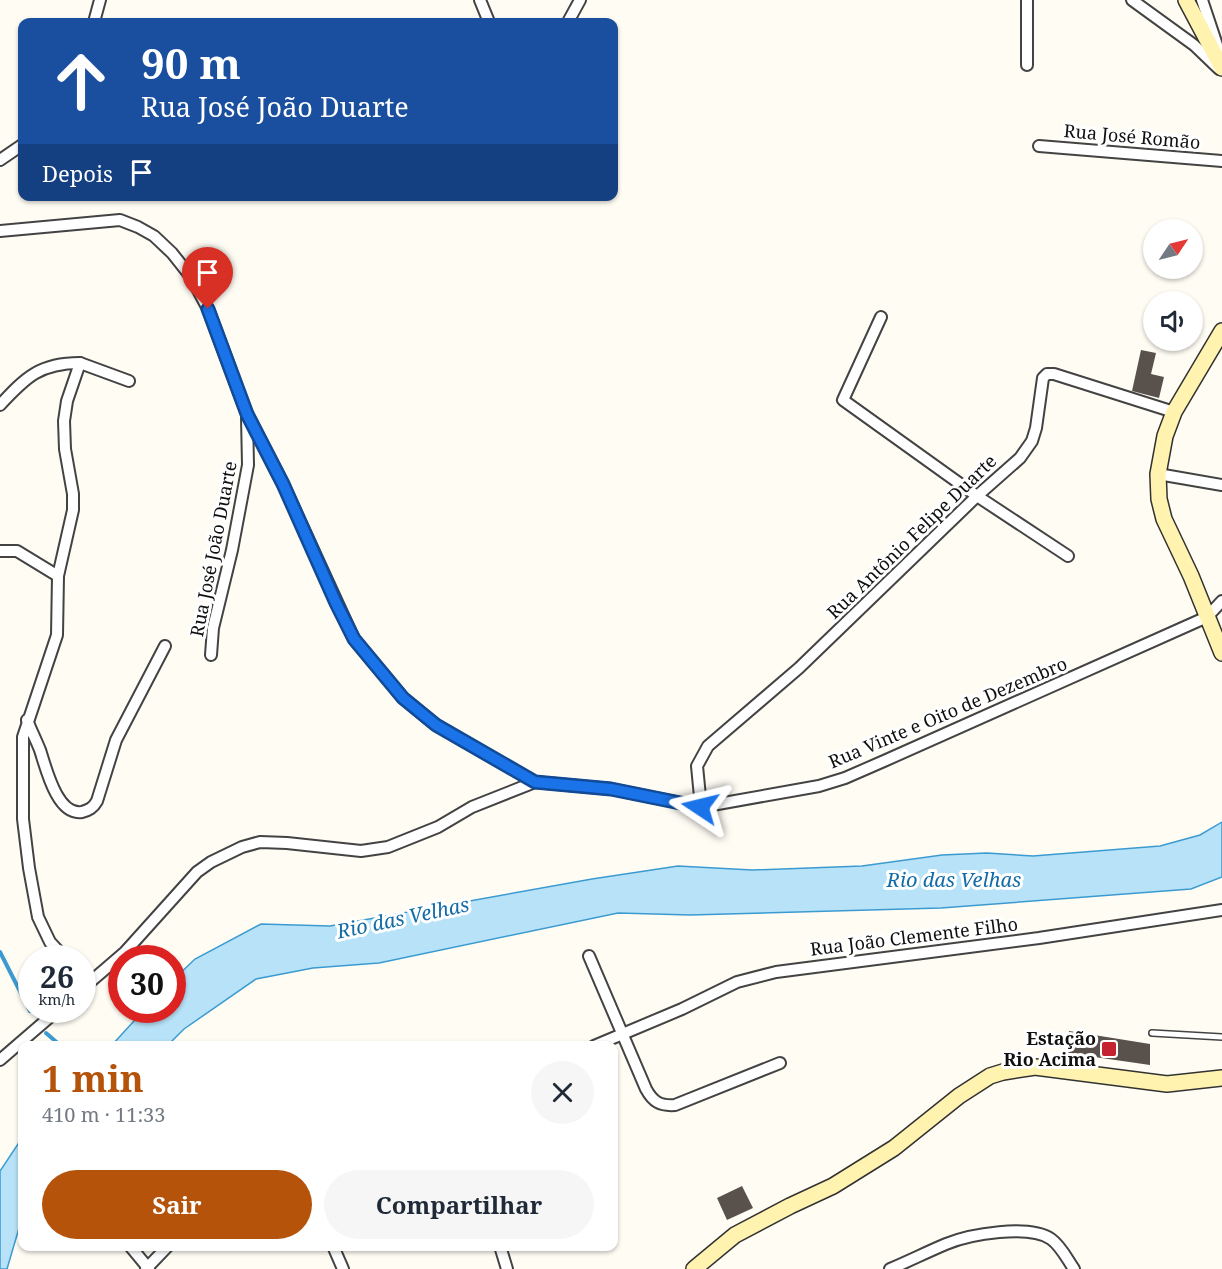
<!DOCTYPE html>
<html lang="pt">
<meta charset="utf-8">
<style>
:root{--surface:#fff;--page:#f6f6f7;--text:#1f2937;--muted:#747a83;--accent:#b45309}
body{margin:0;font-family:"Noto Serif",serif;background:var(--page);color:var(--text);height:100vh;display:flex;flex-direction:column;font-size:22px;white-space:nowrap}
*{box-sizing:border-box;margin:0}
p{font-size:20px;color:var(--muted)}
.icon{flex:none;width:33px;height:33px;fill:none;stroke:currentColor;stroke-width:2;stroke-linecap:round;stroke-linejoin:round}
.map{position:relative;flex:1;overflow:hidden}
.side{position:absolute;left:18px;top:1041px;width:600px;height:210px;display:flex;flex-direction:column;background:var(--surface);border-radius:12px;box-shadow:0 2px 4px #0004}
.side>*{flex:none}
.hud{position:absolute;left:18px;top:18px;width:600px;height:183px;border-radius:12px;box-shadow:0 2px 4px #0004;background:#1a4fa0;color:#fff;overflow:hidden}
.needle{width:39px;rotate:55deg}
.tools{position:absolute;left:1143px;top:219px;display:grid;gap:12px}
.tools a{display:grid;place-items:center;width:60px;height:60px;border-radius:50%;background:var(--surface);box-shadow:0 2px 4px #0004;font-size:30px}
.speed{position:absolute;left:18px;top:945px;display:flex;gap:12px;font-size:30px;font-weight:700;text-align:center}
.speed>*{display:grid;place-content:center;width:78px;height:78px;border-radius:50%;background:var(--surface);box-shadow:0 2px 4px #0004;line-height:1}
.speed small{font-size:15px;font-weight:400}
.speed .limit{border:9px solid #d22;background:#fff;color:#111}
.pin{position:absolute;display:grid;place-items:center;width:51px;height:51px;color:#fff;margin:-62px -26px;border-radius:50% 50% 50% 0;rotate:-45deg;box-shadow:0 0 6px #0007}
.pin .icon{rotate:45deg}
.me{position:absolute;width:66px;margin:-33px;rotate:280deg;stroke-linejoin:round;filter:drop-shadow(0 0 4px #0008)}
.turn{display:flex;align-items:center;gap:21px;height:126px;padding:0 24px;font-size:27px}
.turn .icon{width:78px;height:78px;stroke-width:2.5}
.turn b{display:block;font-size:42px;line-height:51px}
.then{display:flex;align-items:center;height:57px;padding:0 24px;background:#0003;gap:12px;font-size:22px}
.round{display:grid;place-items:center;flex:none;width:63px;height:63px;border-radius:32px;background:var(--page)}
.overview{display:flex;align-items:center;justify-content:space-between;height:102px;padding:0 24px}
h1{font-size:36px;font-weight:700;line-height:45px;color:var(--accent)}
.cta{display:flex;gap:12px;margin-top:auto;padding:12px 24px}
.cta a{flex:1;height:69px;border-radius:36px;background:var(--accent);color:#fff;font-size:24px;font-weight:700;line-height:69px;text-align:center}
.cta a+a{background:var(--page);color:var(--text)}
.map>svg:first-child{display:block}
.water{fill:#b7e2f8;stroke:#3b9bd1;stroke-width:1.5}
.lines{fill:none;stroke-linecap:round;stroke-linejoin:round}
.stream{stroke:#3b9bd1;stroke-width:4}
.building{fill:#59514c}
.service-casing{stroke:#434343;stroke-width:8}
.minor-casing{stroke:#434343;stroke-width:14}
.secondary-casing{stroke:#323232;stroke-width:18}
.service{stroke:#fff;stroke-width:5}
.minor{stroke:#fff;stroke-width:10}
.secondary{stroke:#fff3af;stroke-width:15}
.route-casing{stroke:#114b97;stroke-width:15}
.route{stroke:#1a73e8;stroke-width:10}
.poi-dot{fill:#c62331;stroke:#fff;stroke-width:2}
.labels{text-anchor:middle;stroke-width:6;stroke-linejoin:round;paint-order:stroke}
.street-label{font-size:18px;fill:#101010;stroke:#fff}
.poi-label{font-size:18px;font-weight:bold;fill:#101010;stroke:#fff;text-anchor:end}
.water-label{font-size:20px;font-style:italic;fill:#146ca7;stroke:#fff}
</style>
<div class="map">
<svg width="1222" height="1269" viewBox="0 0 1222 1269">
<rect width="100%" height="100%" fill="#fffcf4"/>
<g class="water">
<path d="M1222,822V877L1191,889L941,908L690,915L618,913L379,963L313,968L256,979L184,1029L168,1045H112L144,1010H172L173,980L195,959L261,924L330,926L592,879L678,866L752,870L862,866L942,855L987,853L1033,856L1160,846L1200,835Z"/>
<path d="M22,1138V1218L7,1269H0V1171Z"/>
</g>
<g class="lines">
<g class="stream">
<path d="M0,952L30,1011"/>
<path d="M46,1033L61,1046"/>
</g>
</g>
<g class="building">
<path d="M1141,350L1156,353L1151,374L1164,377L1159,398L1132,391Z"/>
<path d="M1069,1031L1150,1044V1065L1067,1053Z"/>
<path d="M742,1186L753,1208L727,1220L717,1198Z"/>
</g>
<g class="lines">
<g class="service-casing">
<path id="service" d="M1152,1033L1222,1037"/>
</g>
<g class="minor-casing">
<g id="minor">
<path d="M480,0L489,22"/>
<path d="M1132,0L1194,45L1219,69"/>
<path d="M1202,0L1219,51"/>
<path d="M94,22L100,0"/>
<path d="M568,22L580,0"/>
<path d="M1027,65V0"/>
<path d="M1039,146L1222,161"/>
<path d="M0,160L22,145"/>
<path d="M0,231L120,220L138,227L154,236L172,253L191,277L208,309L247,414L283,484L354,639L403,698L436,725L535,782"/>
<path d="M881,317L843,400L977,496L1068,556"/>
<path d="M0,405C26,377 40,363 80,363"/>
<path d="M1158,474L1222,485"/>
<path d="M0,551H17L58,576"/>
<path d="M211,655L213,628L232,550L248,465L247,417"/>
<path d="M27,720C31,730 36,740 40,750C46,768 57,816 82,812C89,810 93,808 97,801L116,740L165,646"/>
<path d="M701,807L697,766L708,746L799,668L977,496L1020,458L1032,441L1036,428L1043,378L1047,374H1054L1174,412"/>
<path d="M589,956L646,1089C653,1102 660,1106 675,1105L780,1063"/>
<path d="M65,958L50,942L38,917L29,868L23,819V737L57,635L58,576L73,510V494L65,449L64,421L67,401L80,363L129,381"/>
<path d="M82,989L125,952L197,872L211,862L242,847L260,842L287,843L361,851L388,847L438,827L472,807L535,782L611,789L701,807L819,786L845,778L884,761L1207,617L1222,601"/>
<path d="M594,1046L682,1009L737,982L776,972L1039,938L1222,910"/>
<path d="M0,1060L58,1010"/>
<path d="M130,1246L149,1269"/>
<path d="M333,1246L343,1269"/>
<path d="M500,1246L507,1269"/>
<path d="M146,1269L168,1246"/>
<path d="M890,1269C909,1261 927,1252 946,1244C970,1234 1029,1224 1051,1239C1061,1246 1067,1259 1074,1269"/>
</g>
</g>
<g class="secondary-casing">
<g id="secondary">
<path d="M1186,0L1222,68"/>
<path d="M1222,331L1174,412L1165,436L1158,474L1159,499L1164,519L1191,576L1222,653"/>
<path d="M694,1269L735,1235L790,1206L833,1186L894,1148L959,1096L990,1076L1003,1072L1035,1067L1167,1084L1222,1078"/>
</g>
</g>
<use href="#service" class="service"/>
<use href="#minor" class="minor"/>
<use href="#secondary" class="secondary"/>
</g>
<g class="lines">
<g class="route-casing">
<path id="route" d="M208,309L247,414L283,484L336,603L354,639L403,698L436,725L535,782L611,789L700,807"/>
</g>
<use href="#route" class="route"/>
</g>
<rect class="poi-dot" x="1101" y="1041" width="16" height="16" rx="3"/>
<g class="labels">
<g class="street-label">
<text transform="translate(1132 137) rotate(5)" y="6">Rua José Romão</text>
<text transform="translate(912 537) rotate(-44)" y="6">Rua Antônio Felipe Duarte</text>
<text transform="translate(214 549) rotate(-79)" y="6">Rua José João Duarte</text>
<text transform="translate(948 713) rotate(-23)" y="6">Rua Vinte e Oito de Dezembro</text>
<text transform="translate(914 937) rotate(-7)" y="6">Rua João Clemente Filho</text>
</g>
<g class="poi-label">
<text x="1096" y="1045">Estação<tspan x="1096" dy="21">Rio Acima</tspan></text>
</g>
<g class="water-label">
<text x="954" y="887">Rio das Velhas</text>
<text transform="translate(403 918) rotate(-12)" y="7">Rio das Velhas</text>
</g>
</g>
</svg>
<div class="tools">
<a><svg class="needle" viewBox="-14 -14 28 28"><path d="M0-13l5 13h-10z" fill="#e53935"/><path d="M0 13l5-13h-10z" fill="#747a83"/></svg></a>
<a><svg class="icon" aria-label="sound" viewBox="0 0 24 24"><path d="M4 9h4l5-4v14l-5-4H4zM17 9q2 3 0 6"/></svg></a>
</div>
<div class="speed"><div>26<small>km/h</small></div><div class="limit">30</div></div>
<div class="pin" style="left:208px;top:309px;background:#d93025"><svg class="icon" aria-label="arrive" viewBox="0 0 24 24"><path d="M6 21V4h12l-3 4 3 4H6"/></svg></div>
<svg class="me" style="left:700px;top:807px" viewBox="-20 -20 40 40"><path d="M0-17L14 15 0 8-14 15z" fill="#1a73e8" stroke="#fff" stroke-width="4"/></svg>
<div class="hud">
<div class="turn"><svg class="icon" aria-label="ahead" viewBox="0 0 24 24"><path d="M12 20V5M6 11l6-6 6 6"/></svg><div><b>90 m</b>Rua José João Duarte</div></div>
<div class="then">Depois<svg class="icon" aria-label="arrive" viewBox="0 0 24 24"><path d="M6 21V4h12l-3 4 3 4H6"/></svg></div>
</div>
<section class="side">
<div class="overview"><div><h1>1 min</h1><p>410 m · 11:33</p></div><a class="round"><svg class="icon" aria-label="close" viewBox="0 0 24 24"><path d="M6 6l12 12M18 6L6 18"/></svg></a></div>
<div class="cta"><a>Sair</a><a>Compartilhar</a></div>
</section>
</div>
